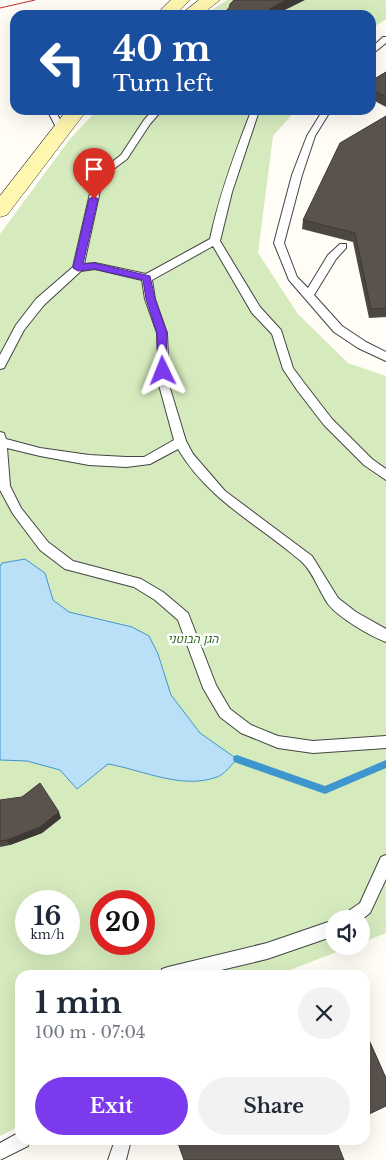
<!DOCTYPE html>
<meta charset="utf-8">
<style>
:root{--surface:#fff;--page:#f2f2f3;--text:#1f2937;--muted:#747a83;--accent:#7c3aed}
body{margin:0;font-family:"Libre Baskerville",Heebo,serif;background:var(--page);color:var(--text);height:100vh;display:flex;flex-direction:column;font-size:19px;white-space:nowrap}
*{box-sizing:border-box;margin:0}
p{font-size:16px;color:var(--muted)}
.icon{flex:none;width:28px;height:28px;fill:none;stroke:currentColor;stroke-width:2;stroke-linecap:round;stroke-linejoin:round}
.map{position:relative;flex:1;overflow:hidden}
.details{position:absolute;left:15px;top:970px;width:355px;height:175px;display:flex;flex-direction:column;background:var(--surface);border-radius:15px;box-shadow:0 5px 20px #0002}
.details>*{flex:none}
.hud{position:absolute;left:10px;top:10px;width:366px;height:105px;border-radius:15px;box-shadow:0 5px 20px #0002;background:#1a4fa0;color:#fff;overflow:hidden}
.buttons{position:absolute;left:325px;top:910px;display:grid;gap:10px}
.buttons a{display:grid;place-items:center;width:45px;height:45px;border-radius:50%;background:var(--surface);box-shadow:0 5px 20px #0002;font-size:25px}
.speed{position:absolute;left:15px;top:890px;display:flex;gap:10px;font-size:25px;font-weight:700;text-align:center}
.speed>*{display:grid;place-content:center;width:65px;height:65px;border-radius:50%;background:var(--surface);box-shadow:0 5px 20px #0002;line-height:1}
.speed small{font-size:12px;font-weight:400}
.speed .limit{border:8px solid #d22;background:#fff;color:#111}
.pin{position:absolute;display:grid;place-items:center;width:42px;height:42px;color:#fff;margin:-51px -21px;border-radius:50% 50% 50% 0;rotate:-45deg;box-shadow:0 0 5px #0007}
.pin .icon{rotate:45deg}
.me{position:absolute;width:55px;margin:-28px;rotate:358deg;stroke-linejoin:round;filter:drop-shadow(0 0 4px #0008)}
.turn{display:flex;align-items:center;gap:18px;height:105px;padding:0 20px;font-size:22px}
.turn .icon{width:65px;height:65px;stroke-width:2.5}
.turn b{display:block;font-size:35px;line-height:42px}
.round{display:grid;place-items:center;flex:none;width:52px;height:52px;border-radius:26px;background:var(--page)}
.head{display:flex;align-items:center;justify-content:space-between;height:85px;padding:0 20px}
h1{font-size:30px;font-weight:700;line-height:38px}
.cta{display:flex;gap:10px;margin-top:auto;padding:10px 20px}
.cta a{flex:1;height:58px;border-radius:30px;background:var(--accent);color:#fff;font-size:20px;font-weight:700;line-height:58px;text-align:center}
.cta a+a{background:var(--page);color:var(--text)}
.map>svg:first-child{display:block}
.green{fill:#d5ebbd;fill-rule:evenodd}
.water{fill:#b9e0f7;stroke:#3f96cf}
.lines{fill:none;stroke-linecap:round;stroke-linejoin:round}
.stream{fill:#3f96cf;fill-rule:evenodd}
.lane-casing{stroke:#444;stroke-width:2}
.secondary-casing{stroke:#333;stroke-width:1}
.lane{fill:#fff;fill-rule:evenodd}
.secondary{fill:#fff6b0;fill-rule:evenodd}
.tram{stroke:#c4262e;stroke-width:1}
.wall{fill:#4d4742}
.shaded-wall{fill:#3f3936}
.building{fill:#5a524d;stroke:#3f3936}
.route{fill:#7c3aed;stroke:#51269a}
.labels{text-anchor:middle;stroke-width:5;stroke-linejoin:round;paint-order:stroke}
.park-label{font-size:12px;font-style:italic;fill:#2f6b1f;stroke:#fff}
</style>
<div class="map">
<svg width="386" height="1160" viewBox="0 0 386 1160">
<rect width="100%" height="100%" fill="#fffdf5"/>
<g class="green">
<path d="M227,0H386V19L371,29V15H204Z"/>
<path d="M97,110H296L273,136L258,253L298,314L348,363L386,376V933L361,943V919H334V946H352L277,975H20V1126L0,1136V234L70,139ZM26,901H69V944H26ZM101,901H144V944H101Z"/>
</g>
<path class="water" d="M25,559L45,573L53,600L69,612L132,627L149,636L158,654L171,695L200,733L237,759C232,764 225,774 217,777C182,790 143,770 108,764L77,789L60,770L27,761L0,760V566L2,563Z"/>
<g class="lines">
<path class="stream" d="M237,755L325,786L386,760V768L325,794L234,762L233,759L234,756Z"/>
<g class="lane-casing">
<g id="lane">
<path d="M383,37H386V43L371,55V48Z"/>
<path d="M47,110H55L65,129L64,131H58Z"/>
<path d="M153,110H162L150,124L127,159L103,177L84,264L95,263L146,274L210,239C219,196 234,155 250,114L257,112L258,114L232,192L220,241L260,307L281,330L293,368L305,384L332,419L372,459L386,469V480L364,465L324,425L297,390L283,369L272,334L252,313L213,246L152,280L155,299L167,333L169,385L186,441L193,454L225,491L312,556L338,598L356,612L386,629V642C370,636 339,618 328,604C319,591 313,572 302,562C258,524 209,501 178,449L150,464L126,467L89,465L40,456L7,448L10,486L21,508L48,542L73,561L141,579L163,592L188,613L216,685L230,709L251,725L278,736L313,741L386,736V748L313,753L278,748L241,733L220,717L203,688L178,620L155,600L134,587L65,569L40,550L13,514L0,490V432L4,433L6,439L40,448L89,455L126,457H144L174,440L159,385L157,333L145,299L142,280L95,269L81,271L44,305L24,330L4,368L0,369V355L16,325L36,299L73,267L94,176L121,155L144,120Z"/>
<path d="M323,110H331L315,136L302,175L284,243L297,277L308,288L328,255L340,244H346V248L336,259L314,295L342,326L366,342L386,352V361L358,348L334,332L289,280L274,243L292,175L307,136Z"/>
<path d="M386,855V879L370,913L361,920L341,919L344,914L360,903L381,857Z"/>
<path d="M334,920V936L267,959L200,975H160L162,969L168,967L267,943Z"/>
<path d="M20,1132V1140H30L28,1146L0,1160V1143Z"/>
<path d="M115,1140H131L126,1160H108Z"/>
</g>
</g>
<g class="secondary-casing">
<g id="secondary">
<path d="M171,0H190L175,15H156Z"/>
<path d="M199,0H220L201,15H180Z"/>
<path d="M67,110H87L7,215L0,217V196Z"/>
</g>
</g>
<use href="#lane" class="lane"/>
<use href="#secondary" class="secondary"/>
<path class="tram" d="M0,8L35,0"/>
</g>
<g class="wall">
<path d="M386,72V107L371,99V81Z"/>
<path d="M386,116V317L369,318L353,242L302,229L303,220Z"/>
<path d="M0,800L61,818L42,833L10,845L0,847Z"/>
</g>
<g class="shaded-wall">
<path d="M286,0H305L275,15L269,9Z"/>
<path d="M59,812L61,818L42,833L10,845L7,840Z"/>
</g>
<g class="building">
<path d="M234,0H286L269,9L276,15H221L229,8L230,4Z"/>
<path d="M386,72V97L371,89V81Z"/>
<path d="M386,116V308L371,309L355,233L303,220L340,143Z"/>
<path d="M40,783L59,812L40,827L7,840L0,841V800L22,797Z"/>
<path d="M339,971L341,975H329Z"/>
<path d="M365,1031L386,1078V1106L365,1116Z"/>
<path d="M177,1140H336L344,1160H184Z"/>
</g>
<path class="route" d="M94,196L98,199L83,264L94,263L150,276L155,299L167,333L166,374H160L158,371L157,333L146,299L143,280L94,269L78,271L73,268L89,199Z"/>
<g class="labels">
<g class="park-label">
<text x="193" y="643">הגן הבוטני</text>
</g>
</g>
</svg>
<div class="buttons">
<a><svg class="icon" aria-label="sound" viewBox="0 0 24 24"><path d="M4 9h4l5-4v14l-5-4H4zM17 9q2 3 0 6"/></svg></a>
</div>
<div class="speed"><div>16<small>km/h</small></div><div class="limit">20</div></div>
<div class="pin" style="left:94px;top:199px;background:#d93025"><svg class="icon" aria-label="arrive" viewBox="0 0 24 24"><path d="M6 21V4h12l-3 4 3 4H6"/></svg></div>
<svg class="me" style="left:163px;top:371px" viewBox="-20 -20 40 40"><path d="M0-17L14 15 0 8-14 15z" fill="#7c3aed" stroke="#fff" stroke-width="4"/></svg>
<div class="hud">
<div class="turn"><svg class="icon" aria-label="left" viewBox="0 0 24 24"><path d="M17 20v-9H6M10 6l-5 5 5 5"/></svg><div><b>40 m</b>Turn left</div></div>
</div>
<section class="details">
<div class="head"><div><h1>1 min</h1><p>100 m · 07:04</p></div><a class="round"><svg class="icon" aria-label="close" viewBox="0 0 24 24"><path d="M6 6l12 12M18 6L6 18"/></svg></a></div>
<div class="cta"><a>Exit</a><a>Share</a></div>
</section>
</div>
